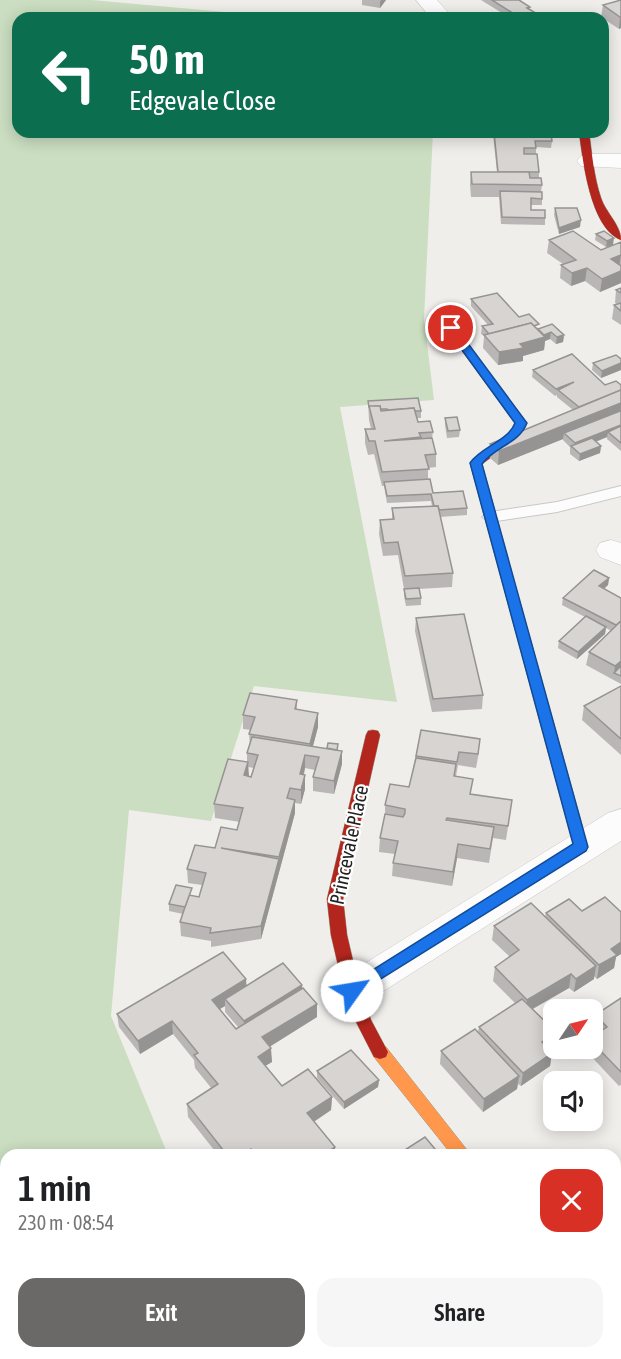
<!DOCTYPE html>
<meta charset="utf-8">
<style>
:root{--surface:#fff;--page:#f6f6f6;--text:#202124;--muted:#757577;--accent:#6a6968}
body{margin:0;font-family:"Asap Condensed",sans-serif;background:var(--page);color:var(--text);height:100vh;display:flex;flex-direction:column;font-size:22px;white-space:nowrap}
*{box-sizing:border-box;margin:0}
p{font-size:20px;color:var(--muted)}
.icon{flex:none;width:33px;height:33px;fill:none;stroke:currentColor;stroke-width:2;stroke-linecap:round;stroke-linejoin:round}
.map{position:relative;flex:1;overflow:hidden}
.sheet{position:absolute;left:0px;top:1149px;width:621px;height:210px;display:flex;flex-direction:column;background:var(--surface);border-radius:18px 18px 0 0;box-shadow:0 3px 15px #0003}
.sheet>*{flex:none}
.top-card{position:absolute;left:12px;top:12px;width:597px;height:126px;border-radius:18px;box-shadow:0 3px 15px #0003;background:#0b6e4f;color:#fff;overflow:hidden}
.needle{width:39px;rotate:55deg}
.controls{position:absolute;left:543px;top:999px;display:grid;gap:12px}
.controls a{display:grid;place-items:center;width:60px;height:60px;border-radius:12px;background:var(--surface);box-shadow:0 3px 15px #0003;font-size:30px}
.pin{position:absolute;display:grid;place-items:center;width:51px;height:51px;color:#fff;margin:-26px;border:3px solid #fff;border-radius:50%;box-shadow:0 2px 6px #0007}
.me{position:absolute;width:66px;margin:-33px;rotate:58deg;stroke-linejoin:round;filter:drop-shadow(0 0 4px #0008)}
.turn{display:flex;align-items:center;gap:21px;height:126px;padding:0 18px;font-size:27px}
.turn .icon{width:78px;height:78px;stroke-width:2.5}
.turn b{display:block;font-size:42px;line-height:51px}
.round{display:grid;place-items:center;flex:none;width:63px;height:63px;border-radius:18px;background:var(--page)}
.head{display:flex;align-items:center;justify-content:space-between;height:102px;padding:0 18px}
h1{font-size:36px;font-weight:600;line-height:45px}
.cta{display:flex;gap:12px;margin-top:auto;padding:12px 18px}
.cta a{flex:1;height:69px;border-radius:18px;background:var(--accent);color:#fff;font-size:24px;font-weight:600;line-height:69px;text-align:center}
.cta a+a{background:var(--page);color:var(--text)}
.map>svg:first-child{display:block}
.forest{fill:#cbdec1}
.lines{fill:none;stroke-linecap:round;stroke-linejoin:round}
.lane-casing{stroke:#c9c8c7;stroke-width:2}
.street-casing{stroke:#c9c8c7;stroke-width:1}
.slow-casing{stroke:#999a82;stroke-width:1}
.jam-casing{stroke:#999a82;stroke-width:1}
.lane{fill:#fdfcfc;fill-rule:evenodd}
.street{fill:#fdfcfc;fill-rule:evenodd}
.slow{fill:#ff974d;fill-rule:evenodd}
.jam{fill:#b3261e;fill-rule:evenodd}
.wall{fill:#b9b6b5;fill-rule:evenodd}
.shaded-wall{fill:#969493}
.building{fill:#d7d4d2;stroke:#969493;stroke-width:1.5}
.route{fill:#1a73e8;stroke:#114b97;stroke-width:1.5}
.labels{text-anchor:middle;stroke-width:4.5;stroke-linejoin:round;paint-order:stroke}
.street-label{font-size:20px;fill:#222;stroke:#fff}
</style>
<div class="map">
<svg width="621" height="1359" viewBox="0 0 621 1359">
<rect width="100%" height="100%" fill="#f0eeeb"/>
<path class="forest" d="M0,0H92L291,18H18V132H433L424,319L434,400L340,407L397,702L254,686L211,821L129,810L111,1016L168,1155H6V1353H322L330,1359H0Z"/>
<g class="lines">
<g class="lane-casing">
<path id="lane" d="M621,486V496L557,512L490,522L482,517L490,512L557,502Z"/>
</g>
<g class="street-casing">
<g id="street">
<path d="M416,0H437L453,18H431Z"/>
<path d="M589,154H621V168L581,166L577,161L581,156Z"/>
<path d="M611,540L621,543V565L600,557L596,550L600,543Z"/>
<path d="M621,809V841L366,1002L352,1007L338,1002L333,991L338,980L608,813Z"/>
</g>
</g>
<g class="slow-casing">
<g id="slow">
<path d="M502,555L508,559L588,847L586,851H576L574,847L496,559Z"/>
<path d="M380,1045L386,1047L471,1155H452L374,1057L372,1052L374,1047Z"/>
</g>
</g>
<g class="jam-casing">
<g id="jam">
<path d="M579,132H589C592,154 594,177 601,198C606,213 621,225 621,240C590,228 583,160 579,132Z"/>
<path d="M451,326L455,327L527,423L518,438L482,464L508,559L502,563L496,559L470,463C483,447 507,443 515,423L446,329Z"/>
<path d="M373,730L378,731L380,735L343,899L347,935L357,978L371,1020L388,1052L386,1057L380,1059L374,1057L355,1020L341,978L331,935L327,899L366,735L368,731Z"/>
</g>
</g>
<use href="#lane" class="lane"/>
<use href="#street" class="street"/>
<use href="#slow" class="slow"/>
<use href="#jam" class="jam"/>
</g>
<g class="wall">
<path d="M362,0H386L380,8L362,5Z"/>
<path d="M481,0H519L534,12V16L538,18H510Z"/>
<path d="M621,0V28L619,29L601,17L603,5Z"/>
<path d="M470,132H533V134L552,141L551,148L536,147V154L539,172V178L542,185L541,192L542,199V205H531V210L545,218V225L501,224L499,197H471L470,184L471,172H497L493,135H470Z"/>
<path d="M555,208L580,227L559,234L554,215Z"/>
<path d="M596,234L613,245L606,247L595,240Z"/>
<path d="M549,240L601,250L621,242V283L600,292L585,281L571,286L560,278L561,265L563,264L547,253Z"/>
<path d="M621,288V325L612,319L614,305L617,304L615,303L616,290Z"/>
<path d="M471,299L519,317L538,328L564,335L563,342L556,344L550,339L545,341L544,350L523,356V361L498,365L483,348L484,336L481,334L482,326L488,325L471,306Z"/>
<path d="M621,359V370L601,378L592,370L593,363Z"/>
<path d="M533,370L605,385H621V451L607,439V437L596,442L601,446L600,453L579,461L570,454V447L563,440V439L498,465L489,457L490,444L573,410L557,397V395L555,396L532,377Z"/>
<path d="M368,401L421,411V418H417L418,422L433,432L432,438L436,454V467L428,468V479L433,493L467,508V515L440,517L453,573L452,587L419,589L421,598V605L406,606L404,596V589L398,555L383,556L379,534L380,520L392,519V508L432,506L431,501L387,503L384,486H382L374,454L368,455L365,443V429H371L369,420Z"/>
<path d="M445,418L460,430L459,437L447,438L445,425Z"/>
<path d="M609,578L608,585L604,589L621,598V684L586,665L589,652L611,631L606,628L605,634L577,659L558,648L559,641L585,617L562,605L563,598Z"/>
<path d="M416,618L483,695L482,709L432,712L415,631Z"/>
<path d="M621,686V755L582,720L584,706Z"/>
<path d="M297,700V710L318,713V727L313,746L342,751V764L334,794L313,791V777L315,770L305,768L304,775L305,789L301,804L295,803V813L261,939L211,947V941L181,936L180,922L183,914L169,911V904L192,896L199,897L202,885L188,883L187,869L237,830L240,822L215,818L214,804L247,762V753L250,745L249,734L251,730L243,729V715ZM248,767L254,768L251,777L248,776Z"/>
<path d="M421,730L479,752L476,768L458,765L456,776L471,794L512,800L506,840L493,838L489,863L457,858L452,886L392,876L393,863L395,854L379,852L380,838L385,814V805L409,787Z"/>
<path d="M582,911L621,912V954L616,957L614,968L597,979L594,976V979L574,992L569,988L533,1009L553,1045L548,1049L552,1053L550,1066L521,1086L518,1084L517,1089L483,1112L440,1064L441,1051L478,1032L479,1027L515,1003L493,981L495,967L510,957L492,940L494,926L545,917L546,913Z"/>
<path d="M246,979V985L302,988L317,1017L270,1046L272,1062L265,1066L282,1086L332,1097L331,1110L314,1122L335,1152L341,1155H218L188,1117L187,1104L212,1089L195,1068L194,1060L173,1034L140,1054L119,1027L117,1014ZM225,1006V1012L238,1027L236,1029L220,1009Z"/>
<path d="M621,998V1085L619,1086L587,1052L588,1048H592V1037L598,1034L592,1029L595,1015Z"/>
<path d="M317,1071L379,1080L378,1087L344,1109L317,1078Z"/>
</g>
<g class="shaded-wall">
<path d="M381,0H386L380,8V2Z"/>
<path d="M621,16V28L619,29L620,17Z"/>
<path d="M581,220L580,227L559,234V228Z"/>
<path d="M614,238L613,245L606,247L607,241Z"/>
<path d="M621,255L619,268L611,259Z"/>
<path d="M587,268L585,281L571,286L572,273Z"/>
<path d="M621,271V283L600,292L602,279Z"/>
<path d="M551,332L550,339L545,341L544,350L523,356V361L498,365L499,352L520,344L544,337V335Z"/>
<path d="M564,335L563,342L556,344L557,337Z"/>
<path d="M621,363V370L601,378L602,371Z"/>
<path d="M621,403V416L564,433L563,439L498,465L499,451Z"/>
<path d="M621,425V431L608,432L607,437L574,450L575,443Z"/>
<path d="M601,446L600,453L579,461L580,454Z"/>
<path d="M609,578L608,585L598,594L599,586Z"/>
<path d="M606,627L605,634L577,659L578,652Z"/>
<path d="M621,661V672L614,673L615,666Z"/>
<path d="M318,713V727L310,757V744Z"/>
<path d="M342,751V764L334,794V781Z"/>
<path d="M305,755V768L300,788V774Z"/>
<path d="M248,762L249,776L244,775Z"/>
<path d="M305,775V789L301,804V790Z"/>
<path d="M295,800V813L261,939V926Z"/>
<path d="M458,844L457,858L452,886L453,872Z"/>
<path d="M621,942V954L616,957L614,968L597,979L599,965L611,949Z"/>
<path d="M596,966L594,979L574,992L576,979Z"/>
<path d="M571,974L569,988L525,1013L527,1000Z"/>
<path d="M246,979L247,992L225,999V1006L213,1013L212,1000Z"/>
<path d="M302,985V999L244,1035V1021Z"/>
<path d="M317,1004V1017L263,1051L262,1037Z"/>
<path d="M172,1021L173,1034L140,1054L138,1041Z"/>
<path d="M554,1034L553,1045L540,1055L542,1042Z"/>
<path d="M271,1048L272,1062L258,1070V1057Z"/>
<path d="M552,1053L550,1066L521,1086L523,1073Z"/>
<path d="M519,1076L517,1089L483,1112L484,1099Z"/>
<path d="M379,1080L378,1087L344,1109V1102Z"/>
<path d="M332,1097L331,1110L307,1126V1113Z"/>
<path d="M335,1147V1155H323Z"/>
<path d="M251,1149V1155H242Z"/>
</g>
<g class="building">
<path d="M492,0H519L530,7L527,8L534,12L529,15L538,18H528L524,15L519,17Z"/>
<path d="M621,0V16L620,17L603,5Z"/>
<path d="M494,132H533V134H551L552,141H535L536,148H524V154H537L539,172H498Z"/>
<path d="M471,172H529L530,178H541L542,185L472,184Z"/>
<path d="M500,191L542,192V199L531,198V210H545V218L502,217Z"/>
<path d="M555,208H577L581,220L559,228Z"/>
<path d="M573,231L601,250L621,242V255L611,259L621,266V271L602,279L587,268L572,273L561,265L576,260L549,240Z"/>
<path d="M604,231L614,238L607,241L596,234Z"/>
<path d="M621,288V293L616,290Z"/>
<path d="M497,293L519,317L529,314L539,324L534,326L531,323L489,334L482,326L493,324L471,299Z"/>
<path d="M621,303V311L614,305Z"/>
<path d="M531,323L545,337L520,344L524,348L499,352L484,335Z"/>
<path d="M552,324L564,335L557,337L551,332L544,335L538,329Z"/>
<path d="M572,354L605,385L616,381L621,385V390L579,407L558,390L574,382L556,389L533,370Z"/>
<path d="M616,355L621,359V363L602,371L593,363Z"/>
<path d="M621,390V403L499,451L490,444Z"/>
<path d="M418,398L421,411H415L414,408L387,410V409H380V406L369,407L368,401Z"/>
<path d="M369,406H380L381,411L414,408L418,422L430,421L433,432L419,433L421,437L384,441L432,438L436,454L425,455L429,469L382,472L375,441H369L365,429H375Z"/>
<path d="M620,411H621V425L575,443L564,433Z"/>
<path d="M457,417L460,430L448,431L445,418Z"/>
<path d="M621,426V443L608,432Z"/>
<path d="M592,438L601,446L580,454L571,446Z"/>
<path d="M430,479L433,493L463,491L467,508L439,510L438,506H434L431,494L387,496L384,482Z"/>
<path d="M438,506L453,573L405,576L398,542L384,543L380,520L394,519L392,508Z"/>
<path d="M594,570L609,578L599,586L621,598V621L616,625L563,598Z"/>
<path d="M419,588L421,598L406,599L404,589Z"/>
<path d="M464,614L483,695L433,699L416,618Z"/>
<path d="M586,616L606,627L578,652L559,641Z"/>
<path d="M621,621V661L615,666L589,652Z"/>
<path d="M621,666V676L614,673Z"/>
<path d="M621,686V739L584,706Z"/>
<path d="M250,693L297,700L295,709L318,713L310,744L249,734L255,717L243,715Z"/>
<path d="M421,730L480,739L478,754L459,752L457,762L416,756Z"/>
<path d="M252,737L342,751L334,781L313,777L319,757L305,755L300,774L305,775L301,790L290,788L287,798L295,800L279,857L221,848L279,859L261,926L210,933L211,928L180,922L189,895L199,897L206,873L187,869L195,845L215,848L221,827L237,830L243,808L214,804L228,759L248,762L244,775L251,777L258,755L247,753Z"/>
<path d="M328,743L338,744L337,750L327,748Z"/>
<path d="M416,758L456,764L454,776L473,779L470,794L512,800L508,826L447,818L446,820L494,827L490,849L458,844L453,872L393,863L398,841L380,838L385,814L403,817L405,813V809L385,805L390,784L409,787Z"/>
<path d="M176,885L192,888L185,907L169,904Z"/>
<path d="M605,897L621,912V942L611,949L617,955L599,965L546,913L569,899L582,911Z"/>
<path d="M531,903L596,966L576,979L571,974L527,1000L495,967L519,950L494,926Z"/>
<path d="M223,952L246,979L212,1000L236,1029L303,988L317,1004L262,1037L271,1048L258,1057L282,1086L308,1069L332,1097L307,1113L335,1147L323,1155H256L251,1149L242,1155H227L187,1104L218,1084L194,1055L198,1053L172,1021L138,1041L117,1014Z"/>
<path d="M283,963L302,985L244,1021L225,999Z"/>
<path d="M621,998V1072L592,1042V1037L607,1027L595,1015Z"/>
<path d="M522,999L554,1030V1034L542,1042L552,1053L523,1073L479,1027Z"/>
<path d="M475,1029L519,1076L484,1099L441,1051Z"/>
<path d="M351,1050L379,1080L344,1102L317,1071Z"/>
<path d="M425,1137L440,1155H397Z"/>
<path d="M337,1151L341,1155H330Z"/>
</g>
<path class="route" d="M451,325L455,326L527,423C519,444 495,446 482,464L588,847L586,851L352,997L347,995L344,991L347,986L573,844L470,463C481,447 508,441 515,423L446,328Z"/>
<g class="labels">
<g class="street-label">
<text transform="translate(349 845) rotate(-78)" y="7">Princevale Place</text>
</g>
</g>
</svg>
<div class="controls">
<a><svg class="needle" viewBox="-14 -14 28 28"><path d="M0-13l5 13h-10z" fill="#e53935"/><path d="M0 13l5-13h-10z" fill="#757577"/></svg></a>
<a><svg class="icon" aria-label="sound" viewBox="0 0 24 24"><path d="M4 9h4l5-4v14l-5-4H4zM17 9q2 3 0 6"/></svg></a>
</div>
<div class="pin" style="left:451px;top:328px;background:#d93025"><svg class="icon" aria-label="arrive" viewBox="0 0 24 24"><path d="M6 21V4h12l-3 4 3 4H6"/></svg></div>
<svg class="me" style="left:352px;top:991px" viewBox="-20 -20 40 40"><circle r="19" fill="#fff"/><path d="M0-13L10 11 0 6-10 11z" fill="#1a73e8"/></svg>
<div class="top-card">
<div class="turn"><svg class="icon" aria-label="left" viewBox="0 0 24 24"><path d="M17 20v-9H6M10 6l-5 5 5 5"/></svg><div><b>50 m</b>Edgevale Close</div></div>
</div>
<section class="sheet">
<div class="head"><div><h1>1 min</h1><p>230 m · 08:54</p></div><a class="round" style="background:#d93025;color:#fff"><svg class="icon" aria-label="close" viewBox="0 0 24 24"><path d="M6 6l12 12M18 6L6 18"/></svg></a></div>
<div class="cta"><a>Exit</a><a>Share</a></div>
</section>
</div>
